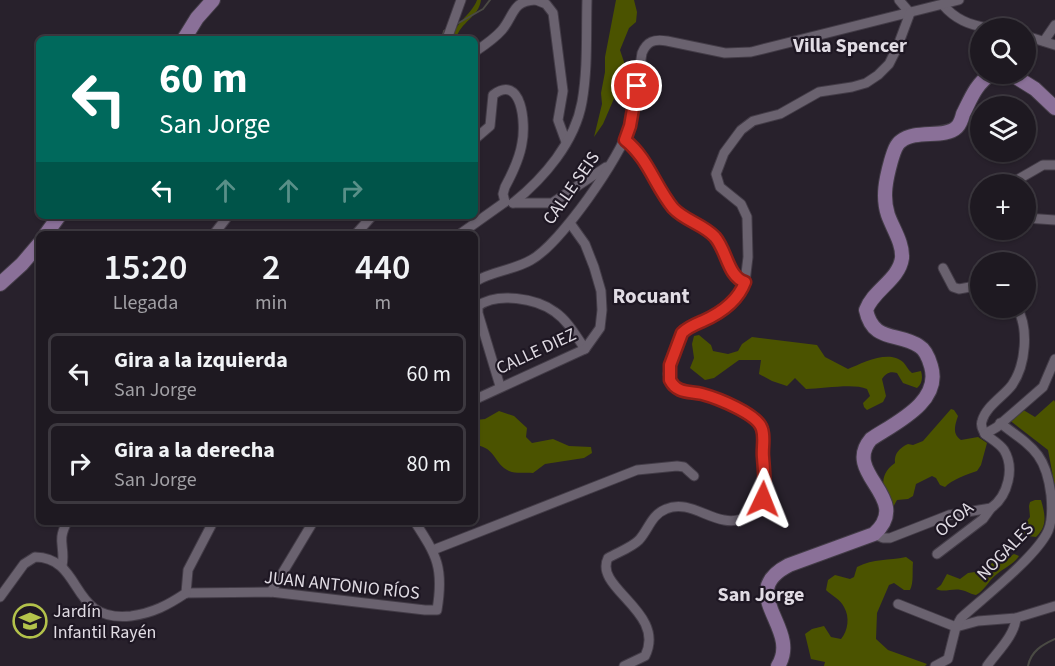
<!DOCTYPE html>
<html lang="es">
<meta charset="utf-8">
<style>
:root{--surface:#1e1921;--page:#26222a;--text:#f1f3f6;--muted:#a1a0a5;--line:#3c383f}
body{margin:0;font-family:"Source Sans 3",sans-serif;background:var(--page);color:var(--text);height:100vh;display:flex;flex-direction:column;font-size:22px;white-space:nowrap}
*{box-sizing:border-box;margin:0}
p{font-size:20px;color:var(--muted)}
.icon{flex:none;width:33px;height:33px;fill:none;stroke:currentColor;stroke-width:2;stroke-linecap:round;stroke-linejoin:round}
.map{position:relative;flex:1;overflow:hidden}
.drawer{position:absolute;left:36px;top:231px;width:442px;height:294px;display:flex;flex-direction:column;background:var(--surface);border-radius:9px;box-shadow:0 2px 4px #0004,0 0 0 2px var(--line)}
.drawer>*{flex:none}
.banner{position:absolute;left:36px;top:36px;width:442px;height:183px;border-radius:9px;box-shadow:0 2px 4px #0004,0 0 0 2px var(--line);background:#00695c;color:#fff;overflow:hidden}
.fabs{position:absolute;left:970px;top:18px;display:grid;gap:12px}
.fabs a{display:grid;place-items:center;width:66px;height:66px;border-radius:50%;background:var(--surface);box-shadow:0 2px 4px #0004,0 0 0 2px var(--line);font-size:30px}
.pin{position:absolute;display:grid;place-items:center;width:51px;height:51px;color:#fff;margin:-26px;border:3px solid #fff;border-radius:50%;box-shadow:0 2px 6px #0007}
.me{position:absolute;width:66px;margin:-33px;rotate:2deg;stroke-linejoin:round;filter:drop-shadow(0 0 4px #0008)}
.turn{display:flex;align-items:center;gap:21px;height:126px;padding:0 24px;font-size:27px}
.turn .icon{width:78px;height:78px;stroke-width:2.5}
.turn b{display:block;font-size:42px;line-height:51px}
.lanes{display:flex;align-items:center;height:57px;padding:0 24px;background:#0003;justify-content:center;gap:30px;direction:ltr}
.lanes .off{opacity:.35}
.eta{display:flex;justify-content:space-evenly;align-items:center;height:102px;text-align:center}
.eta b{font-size:36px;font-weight:600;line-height:42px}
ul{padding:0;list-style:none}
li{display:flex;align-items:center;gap:18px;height:81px;margin:0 12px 9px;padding:0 12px;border:3px solid var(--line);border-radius:9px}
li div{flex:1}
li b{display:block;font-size:22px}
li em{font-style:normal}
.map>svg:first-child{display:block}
.forest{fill:#4b5300}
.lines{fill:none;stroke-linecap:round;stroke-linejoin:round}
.stream{stroke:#4a4a44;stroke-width:2}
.street-casing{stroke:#433c47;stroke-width:11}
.secondary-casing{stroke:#433c47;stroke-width:16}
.street{stroke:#6a626f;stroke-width:9}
.secondary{stroke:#8a7098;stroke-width:14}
.route-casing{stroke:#8d1f18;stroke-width:15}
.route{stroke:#d93025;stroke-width:10}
.labels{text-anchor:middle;stroke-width:4.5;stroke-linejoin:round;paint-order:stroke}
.street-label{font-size:18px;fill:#e1dce4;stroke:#1e1723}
.poi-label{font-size:18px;fill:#e1dce4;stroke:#1e1723;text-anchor:start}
.neighbourhood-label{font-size:20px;font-weight:bold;fill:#e1dce4;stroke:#1e1723}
.quarter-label{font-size:21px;font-weight:bold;fill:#e1dce4;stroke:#1e1723}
</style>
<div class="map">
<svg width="1055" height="666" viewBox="0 0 1055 666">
<rect width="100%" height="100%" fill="#28212c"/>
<g class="forest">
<path d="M477,0H481C479,17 460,22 456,39H453C454,22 471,16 477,0Z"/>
<path d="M616,0H634L637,12L636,22L629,28L620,50L627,71L625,83L616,94L603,124L594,137L602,104L601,93L605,72V57Z"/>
<path d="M699,335L711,345L713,351L728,354L738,351L742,344L752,337L817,345L825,357L848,369C862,363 889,349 903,362C906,365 908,370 912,373L921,371C923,378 922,384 917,388L903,383L897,373C890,371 886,373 882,379L886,396L883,402L867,410L864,407L863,403L870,396L867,389C853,383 823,389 806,389L795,378L787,386L772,381L759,374L761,360H739L714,378L705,380L690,368L694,358L692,344L694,336Z"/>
<path d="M1054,400L1055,402V487L1048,450L1008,419L1020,408L1035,417Z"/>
<path d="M951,409L954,410L958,416C955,425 952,434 961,440L978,437L987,443L981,465L977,471C968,474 951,480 945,487L940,485L936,478L932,476L916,484L913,496L908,499L897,500L892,509C884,493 876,476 895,463C894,454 899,448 908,444L913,445L923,441Z"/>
<path d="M499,411L514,416L527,428L526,437L532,443L553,439L569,446L591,447L592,453L584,458L545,464L533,473C525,472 516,474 509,471C494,464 496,448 476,445V420L485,419Z"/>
<path d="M1035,500H1041C1045,514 1048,526 1036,537L1020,535L1021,529L1030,517L1029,506L1030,502Z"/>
<path d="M1014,554L1019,556C1014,564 1004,568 997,574C989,580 985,590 976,595C970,594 967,591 961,590C952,588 944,593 936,589L941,585L947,574L960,579L968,573L975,572L981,577L992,563L1001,562Z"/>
<path d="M906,557L913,562C912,572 914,582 910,590H904L894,583L889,585L877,613L876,639L888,650L927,664L925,666H824L825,662L811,659L805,634L812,629L824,626L831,637L841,639C848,631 850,617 844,607C841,600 831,595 826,590L828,580L835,575L850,579L854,577L857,567C874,558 888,561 906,557Z"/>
</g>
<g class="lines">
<g class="stream">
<path d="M455,25L483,9L490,0"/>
<path d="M442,39L444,31L448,29"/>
<path d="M1028,666C1031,651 1042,645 1055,639"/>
</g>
<g class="street-casing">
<g id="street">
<path d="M536,0L546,4L553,13L563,91L558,120L566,142"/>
<path d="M899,0L910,13"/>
<path d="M943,5C955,19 969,25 988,28"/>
<path d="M1026,36L1055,45"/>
<path d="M447,39L461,0"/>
<path d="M1044,41L1055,25"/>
<path d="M476,51C485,45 495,38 502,30C514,16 512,1 535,0"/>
<path d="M476,138L490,126L493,95C522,73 526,124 522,143C520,157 512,174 505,187L503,194L505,202"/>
<path d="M625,139C648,158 655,186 673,208C685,221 703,224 715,237C726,251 727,277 745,282"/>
<path d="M1010,184L1043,165H1055"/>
<path d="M513,203C544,178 575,142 582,102C588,68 586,34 587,0"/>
<path d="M513,203H552L606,167"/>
<path d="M1026,218L1055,220"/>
<path d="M214,234L228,216"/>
<path d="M356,234L372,216"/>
<path d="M460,234L505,202"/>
<path d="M943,268L953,287L959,289L981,285"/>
<path d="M476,281C493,271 514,270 531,260C560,244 621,157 630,125C636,102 638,77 642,53C647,41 654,39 667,41L725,53L751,52L959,0"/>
<path d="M500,386L478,313V306C497,292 536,298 555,312C568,321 576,336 585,349"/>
<path d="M476,399L585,349L600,328L602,310L601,291L594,267L585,244L570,223"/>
<path d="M985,434C983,430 980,426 982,421C986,406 1004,396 1012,385C1026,365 1029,328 1017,308"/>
<path d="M985,434L997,427L1043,387L1055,359"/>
<path d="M874,534L883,538H890L949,515L991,508C1008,496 1015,468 1004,450C999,443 991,439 985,434"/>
<path d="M433,550L637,470L677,466L684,467L694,476"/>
<path d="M937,554L983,519L991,508"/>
<path d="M62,566C66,546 56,543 67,522"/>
<path d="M271,592L313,522"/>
<path d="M186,593L271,592L425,610H437C444,568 437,556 415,522"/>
<path d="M186,593L188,570L213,522"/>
<path d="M0,597L24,564L35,557C85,558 68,623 131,616C153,613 168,605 186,593"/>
<path d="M898,604L956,627L978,621L1016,618L1055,606"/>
<path d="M624,666L645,656C667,612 593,588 608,558C618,552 631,548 639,540C649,529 651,515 666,509C686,500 705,517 724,520C744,524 761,510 765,491L763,431L759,422L745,412L708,396L677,389L672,386L668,374L670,365L682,333L729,306L741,292L745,282L748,257L747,217L741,204L720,187L716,174L724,153L741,130L753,121L780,114L819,92L852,87L866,83L878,75L889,64L897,48L910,13"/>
<path d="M935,666L948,659L956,627L961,618C983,598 1036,557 1048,531C1053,520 1052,506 1051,495C1046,453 1032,447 1000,423"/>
<path d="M987,666C997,652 1015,635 1016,618"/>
</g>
</g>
<g class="secondary-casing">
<g id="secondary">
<path d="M184,39L197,18L213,0"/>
<path d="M1011,74L1035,89L1055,108"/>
<path d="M46,234L59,216"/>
<path d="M0,284L22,264L39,244"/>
<path d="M778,666C802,628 734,593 789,565L874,534C914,498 841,474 871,439C895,423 942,402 931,366C929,359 926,350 919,346C898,332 873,343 866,310C873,290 899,280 902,258C903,243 893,229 888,215C882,197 886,179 891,161C893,155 895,145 901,141C916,129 945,139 957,127C960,124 962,118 963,114C971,98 976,84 991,74"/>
</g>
</g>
<use href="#street" class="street"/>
<use href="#secondary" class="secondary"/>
</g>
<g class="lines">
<g class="route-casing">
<path id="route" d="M637,86L630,126L625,140C648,158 655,186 673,208C685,221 703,224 715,237C727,251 728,277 745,282C738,301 721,313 703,321C696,324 688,327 682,333L670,365V380C677,394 690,391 702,394C717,398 758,414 762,429C765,438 762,448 763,457C764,472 766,485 763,499"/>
</g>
<use href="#route" class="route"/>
</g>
<defs>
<g id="school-ring" transform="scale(1.725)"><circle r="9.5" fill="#1e1723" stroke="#b3c24b" stroke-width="1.5"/><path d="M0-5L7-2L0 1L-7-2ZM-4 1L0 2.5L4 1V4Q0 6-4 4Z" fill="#b3c24b"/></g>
</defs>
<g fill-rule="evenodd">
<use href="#school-ring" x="30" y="621"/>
</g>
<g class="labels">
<g class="street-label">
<text transform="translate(571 188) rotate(-55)" y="6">CALLE SEIS</text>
<text transform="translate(536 351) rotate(-25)" y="6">CALLE DIEZ</text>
<text transform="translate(954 519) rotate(-40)" y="6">OCOA</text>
<text transform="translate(1005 551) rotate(-46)" y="6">NOGALES</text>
<text transform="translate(342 585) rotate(6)" y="6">JUAN ANTONIO RÍOS</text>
</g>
<g class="poi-label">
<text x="53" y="617">Jardín<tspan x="53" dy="21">Infantil Rayén</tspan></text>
</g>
<g class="neighbourhood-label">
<text x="850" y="52">Villa Spencer</text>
<text x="761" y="601">San Jorge</text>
</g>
<g class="quarter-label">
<text x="651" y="303">Rocuant</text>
</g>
</g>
</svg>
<div class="fabs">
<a><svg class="icon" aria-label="search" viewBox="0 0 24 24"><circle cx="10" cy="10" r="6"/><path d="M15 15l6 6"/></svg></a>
<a><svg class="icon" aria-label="layers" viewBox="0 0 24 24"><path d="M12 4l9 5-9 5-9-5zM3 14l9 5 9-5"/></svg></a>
<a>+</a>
<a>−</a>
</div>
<div class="pin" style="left:637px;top:86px;background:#d93025"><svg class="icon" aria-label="arrive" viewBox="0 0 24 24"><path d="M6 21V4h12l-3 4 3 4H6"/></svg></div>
<svg class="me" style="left:763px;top:499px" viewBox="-20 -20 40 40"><path d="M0-17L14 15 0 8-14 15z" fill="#d93025" stroke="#fff" stroke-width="4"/></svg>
<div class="banner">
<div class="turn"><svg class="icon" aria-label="left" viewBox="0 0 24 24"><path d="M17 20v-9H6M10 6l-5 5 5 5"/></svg><div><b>60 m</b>San Jorge</div></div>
<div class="lanes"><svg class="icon" aria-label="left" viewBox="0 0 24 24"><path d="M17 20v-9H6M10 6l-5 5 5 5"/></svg><svg class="icon off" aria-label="ahead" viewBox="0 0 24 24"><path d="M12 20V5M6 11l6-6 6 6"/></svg><svg class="icon off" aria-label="ahead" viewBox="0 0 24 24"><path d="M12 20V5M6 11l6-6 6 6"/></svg><svg class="icon off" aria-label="right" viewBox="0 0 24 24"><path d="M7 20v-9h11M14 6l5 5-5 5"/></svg></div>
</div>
<section class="drawer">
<div class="eta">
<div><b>15:20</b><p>Llegada</p></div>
<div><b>2</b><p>min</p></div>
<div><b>440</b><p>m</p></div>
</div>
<ul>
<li><svg class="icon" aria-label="left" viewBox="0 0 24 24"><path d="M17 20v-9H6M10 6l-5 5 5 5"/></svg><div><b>Gira a la izquierda</b><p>San Jorge</p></div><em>60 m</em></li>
<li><svg class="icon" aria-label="right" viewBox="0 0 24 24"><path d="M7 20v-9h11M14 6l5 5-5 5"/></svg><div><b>Gira a la derecha</b><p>San Jorge</p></div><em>80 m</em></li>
</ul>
</section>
</div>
